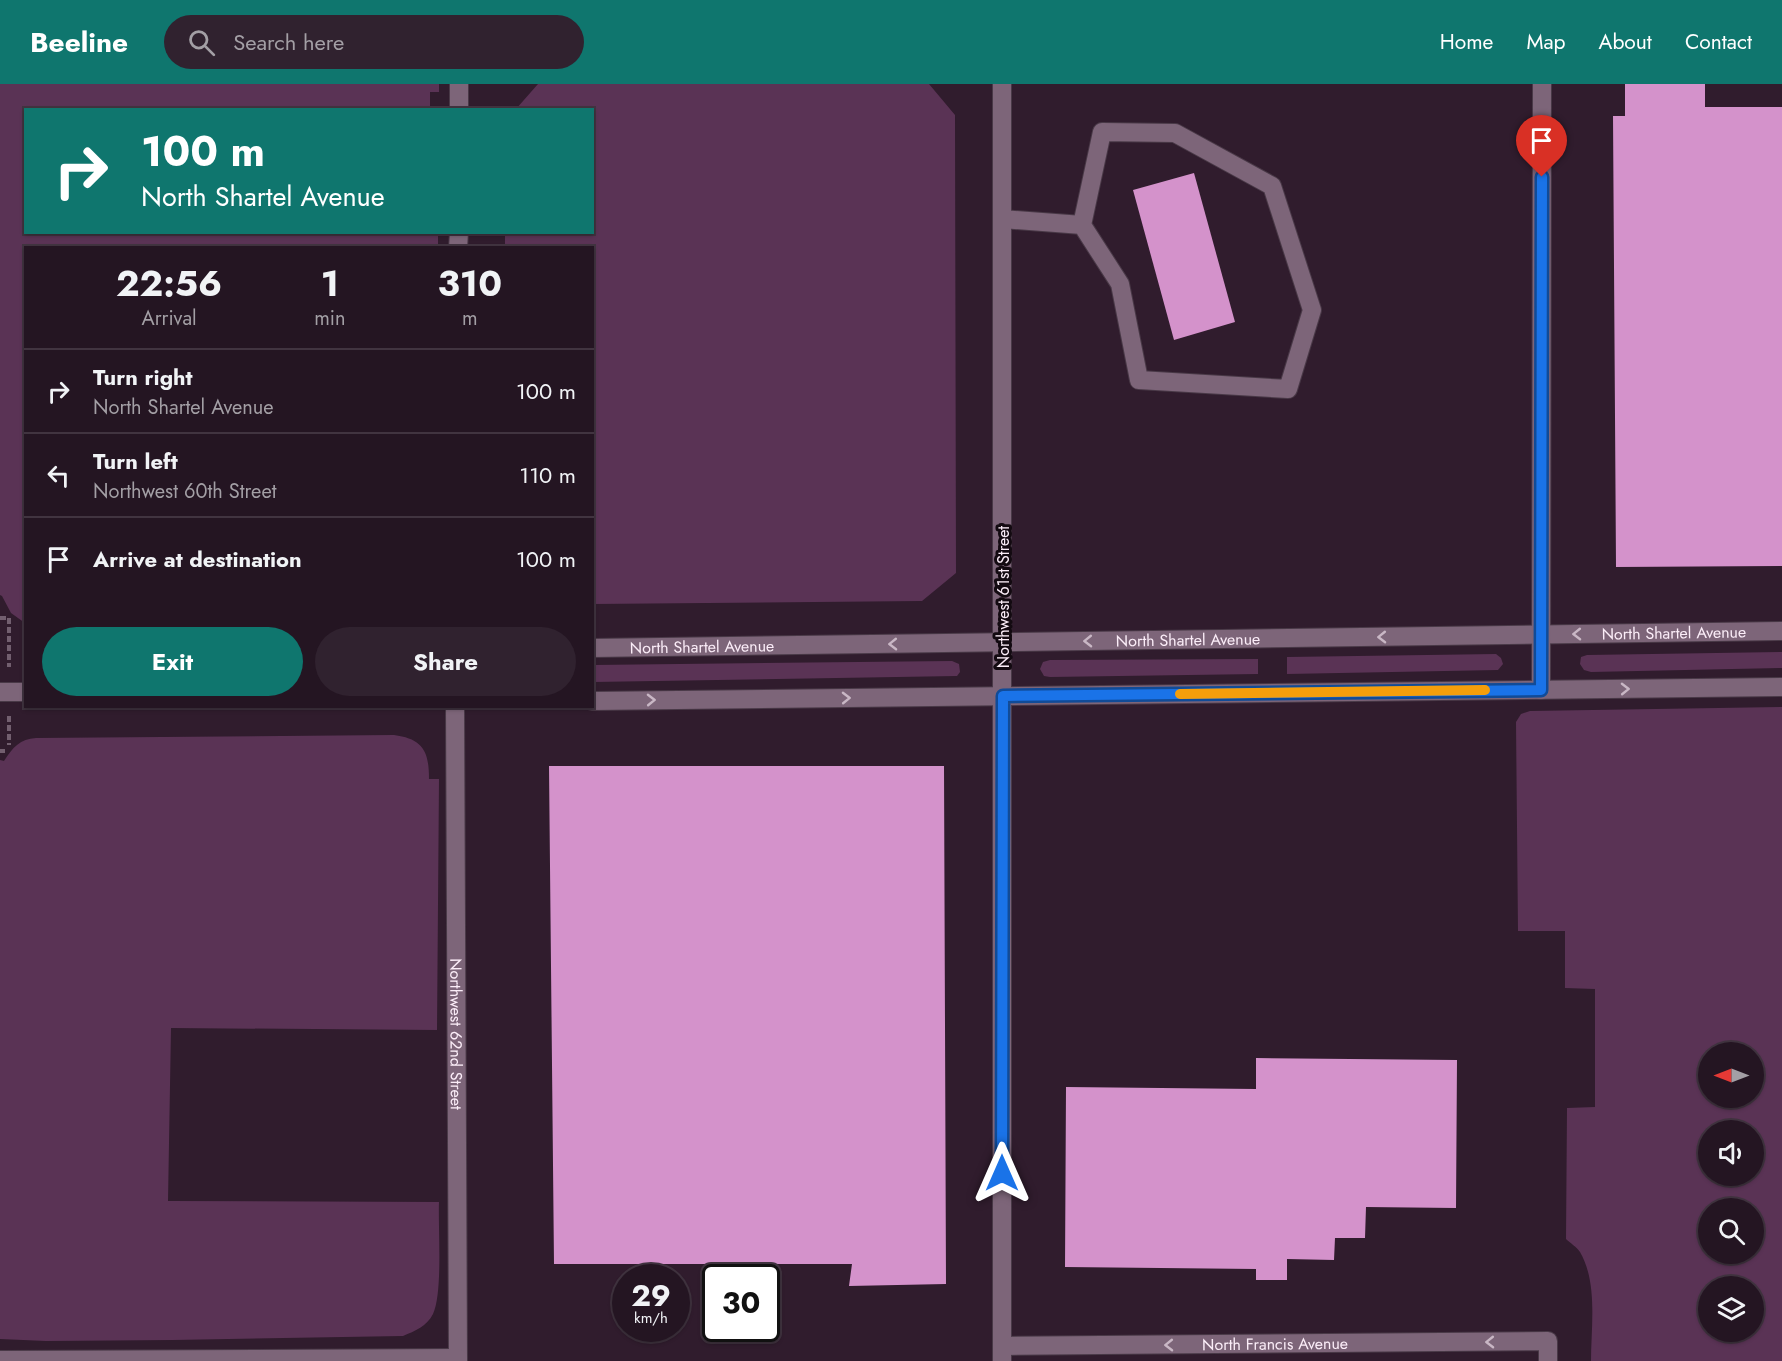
<!DOCTYPE html>
<style>
:root{--surface:#241522;--page:#30222f;--text:#f1f3f6;--muted:#a39fa5;--line:#413440;--accent:#0f766e}
body{margin:0;font-family:Jost,sans-serif;background:var(--page);color:var(--text);height:100vh;display:flex;flex-direction:column;font-size:22px;white-space:nowrap}
*{box-sizing:border-box;margin:0}
p{font-size:20px;color:var(--muted)}
.icon{flex:none;width:33px;height:33px;fill:none;stroke:currentColor;stroke-width:2;stroke-linecap:round;stroke-linejoin:round}
.map{position:relative;flex:1;overflow:hidden}
.drawer{position:absolute;left:24px;top:162px;width:570px;height:462px;display:flex;flex-direction:column;background:var(--surface);border-radius:0px;box-shadow:0 2px 4px #0004,0 0 0 2px var(--line)}
.drawer>*{flex:none}
.hud{position:absolute;left:24px;top:24px;width:570px;height:126px;border-radius:0px;box-shadow:0 2px 4px #0004,0 0 0 2px var(--line);background:#0f766e;color:#fff;overflow:hidden}
.needle{width:39px;rotate:270deg}
.tools{position:absolute;left:1698px;top:958px;display:grid;gap:12px}
.tools a{display:grid;place-items:center;width:66px;height:66px;border-radius:50%;background:var(--surface);box-shadow:0 2px 4px #0004,0 0 0 2px var(--line);font-size:30px}
.speed{position:absolute;left:612px;top:1180px;display:flex;gap:12px;font-size:30px;font-weight:700;text-align:center}
.speed>*{display:grid;place-content:center;width:78px;height:78px;border-radius:50%;background:var(--surface);box-shadow:0 2px 4px #0004,0 0 0 2px var(--line);line-height:1}
.speed small{font-size:15px;font-weight:400}
.speed .limit{border:3px solid #111;border-radius:9px;background:#fff;color:#111}
.pin{position:absolute;display:grid;place-items:center;width:51px;height:51px;color:#fff;margin:-62px -26px;border-radius:50% 50% 50% 0;rotate:-45deg;box-shadow:0 0 6px #0007}
.pin .icon{rotate:45deg}
.me{position:absolute;width:66px;margin:-33px;rotate:0deg;stroke-linejoin:round;filter:drop-shadow(0 0 4px #0008)}
.turn{display:flex;align-items:center;gap:21px;height:126px;padding:0 18px;font-size:27px}
.turn .icon{width:78px;height:78px;stroke-width:2.5}
.turn b{display:block;font-size:42px;line-height:51px}
.eta{display:flex;justify-content:space-evenly;align-items:center;height:102px;text-align:center}
.eta b{font-size:36px;font-weight:700;line-height:42px}
.button{display:flex;gap:12px;margin-top:auto;padding:12px 18px}
.button a{flex:1;height:69px;border-radius:36px;background:var(--accent);color:#fff;font-size:24px;font-weight:700;line-height:69px;text-align:center}
.button a+a{background:var(--page);color:var(--text)}
ul{padding:0;list-style:none}
li{display:flex;align-items:center;gap:18px;height:84px;padding:0 18px;border-top:2px solid var(--line)}
li div{flex:1}
li b{display:block;font-size:22px}
li em{font-style:normal}
header{display:flex;align-items:center;gap:36px;box-sizing:border-box;height:84px;padding:0 30px;background:var(--accent);color:#fff}
header strong{font-size:28px}
nav{display:flex;gap:33px;margin-inline-start:auto;font-size:21px}
.search{width:420px;height:54px;background:var(--page);display:flex;align-items:center;gap:15px;box-sizing:border-box;padding:0 21px;border-radius:33px;color:var(--muted);font-size:22px}
.map>svg:first-child{display:block}
.green{fill:#5a3355;fill-rule:evenodd}
.building{fill:#d492cb}
.lines{fill:none;stroke-linecap:round;stroke-linejoin:round}
.minor-casing{stroke:#493947;stroke-width:20}
.path{stroke:#725f6f;stroke-width:4;stroke-dasharray:6 3;stroke-linecap:butt}
.minor{stroke:#7d6579;stroke-width:18}
.oneway{stroke:#c9b7c5}
.route-casing{stroke:#114b97;stroke-width:15}
.route{stroke:#1a73e8;stroke-width:10}
.slow{stroke:#f59e0b;stroke-width:10}
.labels{text-anchor:middle;stroke-width:6;stroke-linejoin:round;paint-order:stroke}
.street-label{font-size:16px;fill:#fbedf8;stroke:#130a11}
</style>
<header>
<strong>Beeline</strong>
<div class="search"><svg class="icon" aria-label="search" viewBox="0 0 24 24"><circle cx="10" cy="10" r="6"/><path d="M15 15l6 6"/></svg>Search here</div>
<nav><a>Home</a><a>Map</a><a>About</a><a>Contact</a></nav>
</header>
<div class="map">
<svg width="1782" height="1277" viewBox="0 0 1782 1277">
<rect width="100%" height="100%" fill="#301c2d"/>
<g class="green">
<path d="M0,0H439V8H430V25L26,26V148L438,149V164H26L25,539L11,529L2,512L0,511Z"/>
<path d="M538,0H929L955,31L956,489L922,517L593,520L592,164L505,163V149L592,148V26L516,25Z"/>
<path d="M1782,568V584L1591,588L1584,586L1580,580L1581,573L1587,571Z"/>
<path d="M1496,570L1501,574L1503,580L1498,586L1287,590V573Z"/>
<path d="M1258,575V590L1050,593L1044,592L1040,585L1043,578L1050,576Z"/>
<path d="M952,577L959,580L960,588L957,592L593,598V581Z"/>
<path d="M1782,623V1277H1591C1591,1243 1598,1199 1580,1168C1577,1163 1570,1159 1566,1155L1567,1024L1595,1023V905L1565,904V847H1518L1516,638L1521,630L1530,627ZM1708,969H1754V1014H1708ZM1708,1047H1754V1092H1708ZM1708,1125H1754V1170H1708ZM1708,1203H1754V1248H1708Z"/>
<path d="M394,651C423,655 429,667 429,695H439L437,946L171,944L168,1117L439,1118C438,1144 443,1209 433,1230C427,1242 415,1247 403,1252L173,1256L46,1257L0,1255V676L4,677C13,663 20,655 36,654Z"/>
</g>
<g class="building">
<path d="M1625,0H1705V23H1782V482L1616,483L1613,32H1625Z"/>
<path d="M1194,89L1235,238L1174,256L1133,106Z"/>
<path d="M549,682H944L946,1200L849,1202L852,1180H554Z"/>
<path d="M1256,974L1457,976L1456,1124L1366,1123L1365,1154H1335L1334,1176L1287,1175V1196H1256V1185L1065,1183L1066,1003L1256,1005Z"/>
</g>
<g class="lines">
<g class="minor-casing">
<g id="minor">
<path d="M459,26V0"/>
<path d="M1002,135L1082,141L1120,200L1139,296L1288,305L1312,226L1272,102L1175,49L1102,48L1082,141"/>
<path d="M458,164L459,148"/>
<path id="s1" d="M592,564L1782,547"/>
<path d="M1541,606L1542,0"/>
<path d="M0,608H26"/>
<path d="M592,617L1782,603"/>
<path id="s2" d="M455,622L458,1277"/>
<path id="s3" d="M1002,1262L1548,1257V1277"/>
<path d="M0,1276L458,1274"/>
<path d="M1002,1277V0"/>
</g>
</g>
<g class="path">
<path d="M0,534H9V583"/>
<path d="M9,632V661"/>
<path d="M0,667H5"/>
</g>
<use href="#minor" class="minor"/>
</g>
<defs><path id="oneway-chevron" d="M-2-3.5L2.5 0L-2 3.5" fill="none" stroke-width="1.6" stroke-linecap="round" stroke-linejoin="round" transform="scale(1.5)"/></defs>
<g class="oneway">
<use href="#oneway-chevron" transform="translate(1577 550) rotate(179)"/>
<use href="#oneway-chevron" transform="translate(1382 553) rotate(179)"/>
<use href="#oneway-chevron" transform="translate(1088 557) rotate(179)"/>
<use href="#oneway-chevron" transform="translate(893 560) rotate(179)"/>
<use href="#oneway-chevron" transform="translate(1625 605) rotate(-1)"/>
<use href="#oneway-chevron" transform="translate(846 614) rotate(-1)"/>
<use href="#oneway-chevron" transform="translate(651 616) rotate(-1)"/>
<use href="#oneway-chevron" transform="translate(1490 1258) rotate(179)"/>
<use href="#oneway-chevron" transform="translate(1169 1261) rotate(179)"/>
</g>
<g class="lines">
<g class="route-casing">
<path id="route" d="M1002,1089L1003,612L1541,606L1542,93"/>
</g>
<use href="#route" class="route"/>
<path class="slow" d="M1180,610L1485,606"/>
</g>
<g class="labels">
<g class="street-label">
<text transform="translate(1003 513) rotate(-90)" y="6">Northwest 61st Street</text>
<text dy="6" stroke="none"><textPath href="#s1" startOffset="1082">North Shartel Avenue</textPath></text>
<text dy="6" stroke="none"><textPath href="#s1" startOffset="596">North Shartel Avenue</textPath></text>
<text dy="6" stroke="none"><textPath href="#s1" startOffset="110">North Shartel Avenue</textPath></text>
<text dy="6" stroke="none"><textPath href="#s2" startOffset="328">Northwest 62nd Street</textPath></text>
<text dy="6" stroke="none"><textPath href="#s3" startOffset="273">North Francis Avenue</textPath></text>
</g>
</g>
</svg>
<div class="tools">
<a><svg class="needle" viewBox="-14 -14 28 28"><path d="M0-13l5 13h-10z" fill="#e53935"/><path d="M0 13l5-13h-10z" fill="#a39fa5"/></svg></a>
<a><svg class="icon" aria-label="sound" viewBox="0 0 24 24"><path d="M4 9h4l5-4v14l-5-4H4zM17 9q2 3 0 6"/></svg></a>
<a><svg class="icon" aria-label="search" viewBox="0 0 24 24"><circle cx="10" cy="10" r="6"/><path d="M15 15l6 6"/></svg></a>
<a><svg class="icon" aria-label="layers" viewBox="0 0 24 24"><path d="M12 4l9 5-9 5-9-5zM3 14l9 5 9-5"/></svg></a>
</div>
<div class="speed"><div>29<small>km/h</small></div><div class="limit">30</div></div>
<div class="pin" style="left:1542px;top:93px;background:#d93025"><svg class="icon" aria-label="arrive" viewBox="0 0 24 24"><path d="M6 21V4h12l-3 4 3 4H6"/></svg></div>
<svg class="me" style="left:1002px;top:1089px" viewBox="-20 -20 40 40"><path d="M0-17L14 15 0 8-14 15z" fill="#1a73e8" stroke="#fff" stroke-width="4"/></svg>
<div class="hud">
<div class="turn"><svg class="icon" aria-label="right" viewBox="0 0 24 24"><path d="M7 20v-9h11M14 6l5 5-5 5"/></svg><div><b>100 m</b>North Shartel Avenue</div></div>
</div>
<section class="drawer">
<div class="eta">
<div><b>22:56</b><p>Arrival</p></div>
<div><b>1</b><p>min</p></div>
<div><b>310</b><p>m</p></div>
</div>
<ul>
<li><svg class="icon" aria-label="right" viewBox="0 0 24 24"><path d="M7 20v-9h11M14 6l5 5-5 5"/></svg><div><b>Turn right</b><p>North Shartel Avenue</p></div><em>100 m</em></li>
<li><svg class="icon" aria-label="left" viewBox="0 0 24 24"><path d="M17 20v-9H6M10 6l-5 5 5 5"/></svg><div><b>Turn left</b><p>Northwest 60th Street</p></div><em>110 m</em></li>
<li><svg class="icon" aria-label="arrive" viewBox="0 0 24 24"><path d="M6 21V4h12l-3 4 3 4H6"/></svg><div><b>Arrive at destination</b></div><em>100 m</em></li>
</ul>
<div class="button"><a>Exit</a><a>Share</a></div>
</section>
</div>
